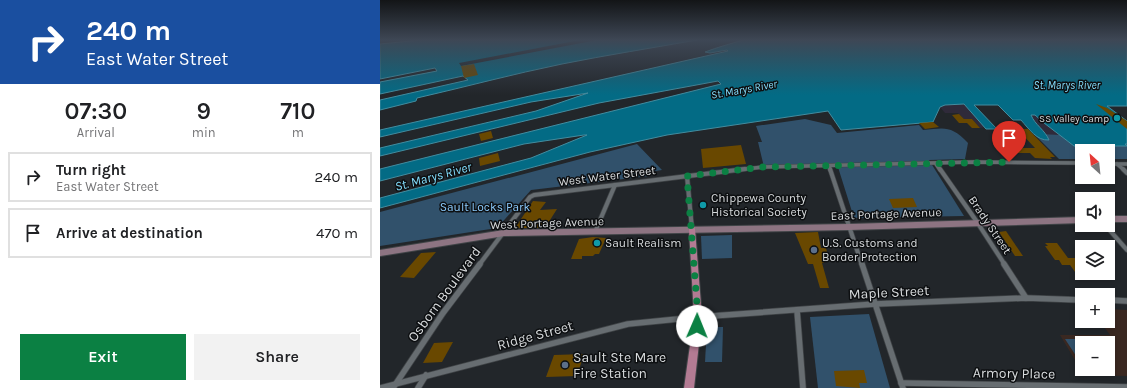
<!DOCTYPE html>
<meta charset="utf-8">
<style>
:root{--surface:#fff;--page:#f2f2f2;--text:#202124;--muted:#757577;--line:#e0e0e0;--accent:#0b8043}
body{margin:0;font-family:Karla,sans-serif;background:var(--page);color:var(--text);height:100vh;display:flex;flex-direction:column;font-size:15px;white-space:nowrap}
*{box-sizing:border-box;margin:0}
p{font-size:13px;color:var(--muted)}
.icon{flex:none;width:22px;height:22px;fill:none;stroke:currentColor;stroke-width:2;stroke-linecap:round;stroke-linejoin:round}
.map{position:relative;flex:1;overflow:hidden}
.panel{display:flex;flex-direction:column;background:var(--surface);width:380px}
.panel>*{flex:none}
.hud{background:#1a4fa0;color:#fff;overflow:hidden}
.needle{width:26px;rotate:333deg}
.tools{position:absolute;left:695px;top:144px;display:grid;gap:8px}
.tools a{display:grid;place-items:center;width:40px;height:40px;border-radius:0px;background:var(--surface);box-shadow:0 2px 6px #0003;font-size:20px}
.pin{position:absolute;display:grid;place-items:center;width:34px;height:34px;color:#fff;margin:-41px -17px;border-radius:50% 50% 50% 0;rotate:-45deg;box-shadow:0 0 4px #0007}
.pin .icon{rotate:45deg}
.me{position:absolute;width:44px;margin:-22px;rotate:1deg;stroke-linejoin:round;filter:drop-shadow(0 0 3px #0008)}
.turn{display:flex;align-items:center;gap:14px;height:84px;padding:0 20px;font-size:18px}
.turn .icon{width:52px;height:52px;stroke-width:2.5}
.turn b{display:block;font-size:28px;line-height:34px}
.eta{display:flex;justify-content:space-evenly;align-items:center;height:68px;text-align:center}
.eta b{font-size:24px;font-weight:600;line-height:28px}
.action{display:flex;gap:8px;margin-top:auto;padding:8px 20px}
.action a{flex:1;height:46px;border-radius:0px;background:var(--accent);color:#fff;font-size:16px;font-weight:600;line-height:46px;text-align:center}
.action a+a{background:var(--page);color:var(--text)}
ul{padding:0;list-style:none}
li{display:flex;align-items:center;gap:12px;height:50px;margin:0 8px 6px;padding:0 12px;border:2px solid var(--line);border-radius:0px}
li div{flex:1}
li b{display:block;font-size:15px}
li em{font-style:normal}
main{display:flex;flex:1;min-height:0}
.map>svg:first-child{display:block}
.industrial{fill:#2f2a3a}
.education{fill:#3a2821;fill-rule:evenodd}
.green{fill:#31516b}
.water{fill:#036b85;stroke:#438c9f}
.pier{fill:#22262a}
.building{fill:#694800}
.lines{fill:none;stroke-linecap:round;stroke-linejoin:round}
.street-far2-casing{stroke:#404447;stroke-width:4.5}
.street-far1-casing{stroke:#404447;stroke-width:5.5}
.street-casing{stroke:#404447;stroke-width:7}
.secondary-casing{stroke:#404447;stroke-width:8}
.primary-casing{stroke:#404447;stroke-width:2}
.street-far2{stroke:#676d71;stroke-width:3.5}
.street-far1{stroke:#676d71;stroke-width:4}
.street{stroke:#676d71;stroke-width:5.5}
.secondary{stroke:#8d7482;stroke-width:6}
.primary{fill:#b37b93;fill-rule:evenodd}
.route{stroke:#0b8043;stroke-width:7;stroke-dasharray:0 12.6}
.culture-dot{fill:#0f9aa8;stroke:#0d0f11;stroke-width:1.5}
.service-dot{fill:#5c6f8a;stroke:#0d0f11;stroke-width:1.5}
.labels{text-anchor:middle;stroke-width:3;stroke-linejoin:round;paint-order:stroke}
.far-poi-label{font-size:10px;fill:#d7dadc;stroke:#0d0f11;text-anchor:end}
.far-water-label{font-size:11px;font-style:italic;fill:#85dffe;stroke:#0d0f11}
.street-label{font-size:12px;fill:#d7dadc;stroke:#0d0f11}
.poi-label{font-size:12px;fill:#d7dadc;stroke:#0d0f11;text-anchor:start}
.park-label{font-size:12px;fill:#8bcafc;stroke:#0d0f11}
.water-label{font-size:13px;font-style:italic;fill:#85dffe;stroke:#0d0f11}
.near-street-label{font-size:14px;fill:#d7dadc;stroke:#0d0f11}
.near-poi-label{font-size:14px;fill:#d7dadc;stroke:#0d0f11;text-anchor:start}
</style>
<main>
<section class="panel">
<div class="hud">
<div class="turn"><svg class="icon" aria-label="right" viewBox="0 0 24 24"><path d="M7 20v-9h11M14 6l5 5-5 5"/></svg><div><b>240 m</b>East Water Street</div></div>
</div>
<div class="eta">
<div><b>07:30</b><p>Arrival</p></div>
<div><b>9</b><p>min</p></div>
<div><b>710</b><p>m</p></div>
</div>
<ul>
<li><svg class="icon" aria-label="right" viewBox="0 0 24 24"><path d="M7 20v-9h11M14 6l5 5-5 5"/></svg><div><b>Turn right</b><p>East Water Street</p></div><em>240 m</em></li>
<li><svg class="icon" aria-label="arrive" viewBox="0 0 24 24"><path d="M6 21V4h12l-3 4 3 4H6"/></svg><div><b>Arrive at destination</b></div><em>470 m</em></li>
</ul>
<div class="action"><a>Exit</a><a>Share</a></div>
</section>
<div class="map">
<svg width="747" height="388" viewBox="0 0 747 388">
<rect width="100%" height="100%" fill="#22262a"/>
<g class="industrial">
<path d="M584,104L605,127L600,128L592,119H584L578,113H565L560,107L565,105Z"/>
<path d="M650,115H655L680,135H667L657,125Z"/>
</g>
<path class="education" d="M728,309L747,310V376L704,375L680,335H730L720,321H728ZM702,343H728V369H702Z"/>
<g class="green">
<path d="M425,119L451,125L457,133L539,125L543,130C565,128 571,125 588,143L585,159L549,160L584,216L474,218L457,164L384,167L378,142H382L376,126Z"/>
<path d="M650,130L659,134L680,135L694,146H746L744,144H747V159H728V151H702V159H679Z"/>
<path d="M257,144L282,170L269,172V176L151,190L117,228L0,246V212Z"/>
<path d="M352,235V258L322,259L321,236Z"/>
<path d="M489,314L510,388H438L430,317Z"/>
<path d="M327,327H343L342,362H325Z"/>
<path d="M685,339H714L716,343H702V365Z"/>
</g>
<g class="water">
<path d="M41,40H317C272,48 227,55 182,64C133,74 85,87 37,98L36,101L0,110V100L88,80L83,76L0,94V82L57,71L55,68L0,79V44Z"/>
<path d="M363,40H747V106H727L747,121V144H745L747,146H694L664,123L655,115H651C655,125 665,130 669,140C657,141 649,129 641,120H633L618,105H594L617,129H606L584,104L565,105L560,107L553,122L461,130L448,111L287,135L210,152L0,208V198L151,158L207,135H204L144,144L0,181V169L341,84L338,81L219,103L0,156V148L156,111L208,93L151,102L0,137V130L348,51L347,50L330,53L325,52C338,47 350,44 363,40Z"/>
</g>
<path class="pier" d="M200,40H217L81,66L79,63Z"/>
<g class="building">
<path d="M94,64L98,75L84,78L81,66Z"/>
<path d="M716,104L727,108L747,121V129Z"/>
<path d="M579,114L584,119H592L600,128H592L587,123H579L572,115Z"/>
<path d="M553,122L559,127L545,129L539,123Z"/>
<path d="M637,129H648L675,157H670L672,159L655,158L650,153H634L630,148H655Z"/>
<path d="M111,131L113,138L101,141L99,134Z"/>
<path d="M361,145L366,164L323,168L321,149Z"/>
<path d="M118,153L120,161L100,166L99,158Z"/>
<path d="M533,198L537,207L513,208L509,199Z"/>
<path d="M153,201L166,202L160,210L177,209L165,228H135Z"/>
<path d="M626,231L643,256H635L619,232Z"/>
<path d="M438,232L441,248H446L447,252H442L444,263H442L449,288H440L433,264H428L415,233Z"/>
<path d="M213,237L226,238L219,254H215L213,256H202V259H191L199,239Z"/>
<path d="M665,243H677L688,258H698L701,262L695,263L705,276H698L690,265H682L679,260H675L665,246H668Z"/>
<path d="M56,252L34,278L20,277L41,253Z"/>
<path d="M73,342L62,362L43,363L54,343Z"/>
<path d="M204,354L197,376L166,377L174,355Z"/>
<path d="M484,370L487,383H479L480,388L456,386L454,371Z"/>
</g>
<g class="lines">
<g class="street-far2-casing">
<g id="street-far2">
<path d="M556,164L560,170"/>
<path d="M728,164H747"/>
<path d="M737,164L744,170"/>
<path d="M449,166L450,170"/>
<path d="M357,170L383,167L593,162L702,163"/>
</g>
</g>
<g class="street-far1-casing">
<g id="street-far1">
<path d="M450,169L482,265"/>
<path d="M560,169L597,222L625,265"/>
<path d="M743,169L747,173"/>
<path d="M307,176L312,229"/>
<path d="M725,225L747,250"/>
<path d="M215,232L235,185"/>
<path d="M99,265L150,197L154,195L365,169"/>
</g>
</g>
<g class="street-casing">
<g id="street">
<path d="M482,264L523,388"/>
<path d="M624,264L646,298"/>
<path d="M728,300L747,301"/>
<path d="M417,310L423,388"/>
<path d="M521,383L747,387"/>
<path d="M0,388L248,324L318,317L495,304L646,298L702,300"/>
<path d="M13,388L63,313L100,264"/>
<path d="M38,388L46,375"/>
</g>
</g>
<g class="secondary-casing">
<g id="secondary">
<path d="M728,219H747"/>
<path d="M0,253L124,233L469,227L702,220"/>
</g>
</g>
<g class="primary-casing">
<path id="primary" d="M310,227H314L315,229L322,317L314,388H304L314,317L309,229Z"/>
</g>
<use href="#street-far2" class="street-far2"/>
<use href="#street-far1" class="street-far1"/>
<use href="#street" class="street"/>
<use href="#secondary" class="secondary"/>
<use href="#primary" class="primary"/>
</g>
<linearGradient id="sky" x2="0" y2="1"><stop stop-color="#131517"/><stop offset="0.42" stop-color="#3e4755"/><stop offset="1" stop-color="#3e4755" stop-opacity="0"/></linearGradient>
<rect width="747" height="95" fill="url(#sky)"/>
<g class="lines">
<path class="route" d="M317,326L318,317L307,176L383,167L629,162"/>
</g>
<g class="culture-dot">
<circle cx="737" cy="118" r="4"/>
<circle cx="323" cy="205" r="4"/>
<circle cx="217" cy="243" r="4"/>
</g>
<g class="service-dot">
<circle cx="434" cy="250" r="4"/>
<circle cx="185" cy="365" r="4"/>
</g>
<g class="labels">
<g class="far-poi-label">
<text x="729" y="122">SS Valley Camp</text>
</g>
<g class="far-water-label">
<text x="687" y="89">St. Marys River</text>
<text transform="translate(364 89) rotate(-10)" y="4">St. Marys River</text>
</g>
<g class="street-label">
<text transform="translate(227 176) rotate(-7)" y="4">West Water Street</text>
<text transform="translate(506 214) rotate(-2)" y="4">East Portage Avenue</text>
<text transform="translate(167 223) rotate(-2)" y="4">West Portage Avenue</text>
<text transform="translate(610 225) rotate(56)" y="4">Brady Street</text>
</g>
<g class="poi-label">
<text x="331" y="202">Chippewa County<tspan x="331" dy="14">Historical Society</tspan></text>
<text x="225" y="247">Sault Realism</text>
<text x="442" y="247">U.S. Customs and<tspan x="442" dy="14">Border Protection</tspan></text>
</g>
<g class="park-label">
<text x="105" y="211">Sault Locks Park</text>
</g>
<g class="water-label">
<text transform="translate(53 176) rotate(-15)" y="5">St. Marys River</text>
</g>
<g class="near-street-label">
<text transform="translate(509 292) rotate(-3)" y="5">Maple Street</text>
<text transform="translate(64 294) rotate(-54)" y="5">Osborn Boulevard</text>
<text transform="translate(155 335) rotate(-15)" y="5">Ridge Street</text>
<text transform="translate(634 373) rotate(1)" y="5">Armory Place</text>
</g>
<g class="near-poi-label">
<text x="193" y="362">Sault Ste Mare<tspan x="193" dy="16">Fire Station</tspan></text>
</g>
</g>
</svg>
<div class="tools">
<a><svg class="needle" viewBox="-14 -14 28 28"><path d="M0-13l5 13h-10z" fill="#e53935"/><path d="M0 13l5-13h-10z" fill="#757577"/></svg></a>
<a><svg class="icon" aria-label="sound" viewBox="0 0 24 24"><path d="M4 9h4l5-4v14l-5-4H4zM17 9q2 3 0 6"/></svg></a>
<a><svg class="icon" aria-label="layers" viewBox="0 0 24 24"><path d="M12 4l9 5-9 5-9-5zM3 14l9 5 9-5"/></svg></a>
<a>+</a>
<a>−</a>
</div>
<div class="pin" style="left:629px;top:162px;background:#d93025"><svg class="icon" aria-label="arrive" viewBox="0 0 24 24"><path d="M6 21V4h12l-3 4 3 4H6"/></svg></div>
<svg class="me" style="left:317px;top:326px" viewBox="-20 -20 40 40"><circle r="19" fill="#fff"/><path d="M0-13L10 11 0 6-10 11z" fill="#0b8043"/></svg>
</div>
</main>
